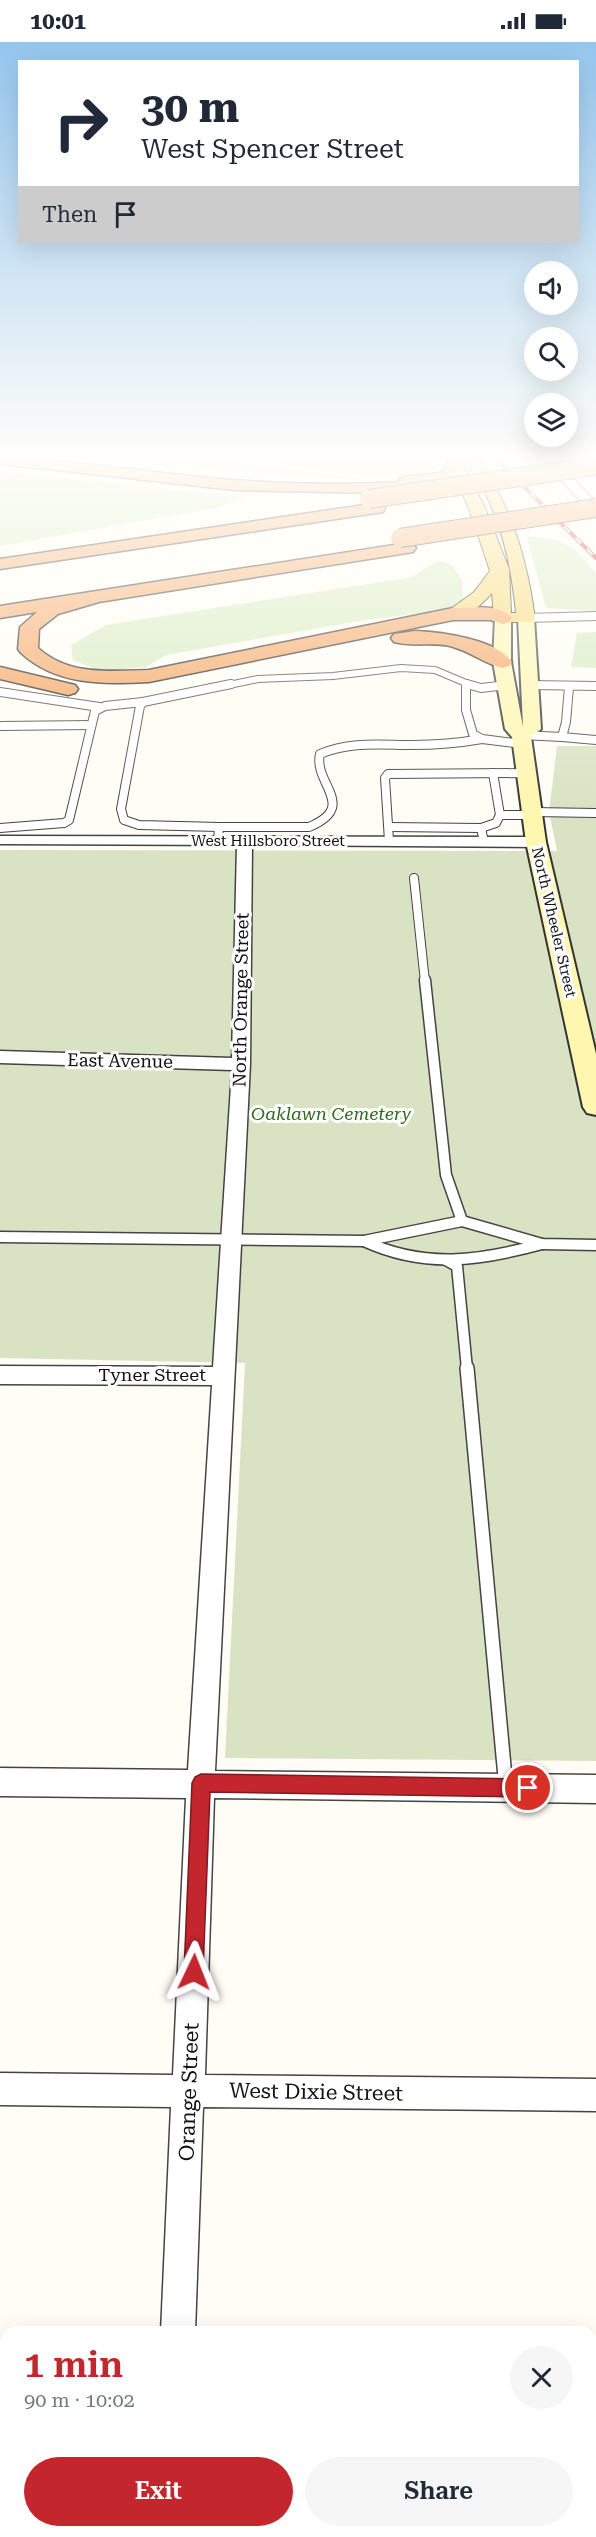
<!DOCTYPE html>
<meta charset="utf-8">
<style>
:root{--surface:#fff;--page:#f6f6f7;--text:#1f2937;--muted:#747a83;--accent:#c4262e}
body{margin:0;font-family:"Roboto Serif",serif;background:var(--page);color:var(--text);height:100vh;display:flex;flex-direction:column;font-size:22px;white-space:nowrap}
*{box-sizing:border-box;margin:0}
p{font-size:20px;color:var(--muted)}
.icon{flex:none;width:33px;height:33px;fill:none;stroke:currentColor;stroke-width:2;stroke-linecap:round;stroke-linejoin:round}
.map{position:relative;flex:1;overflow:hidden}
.panel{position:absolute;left:0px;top:2284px;width:597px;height:212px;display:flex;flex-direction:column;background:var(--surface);border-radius:18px 18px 0 0;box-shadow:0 6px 24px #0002}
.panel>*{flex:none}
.banner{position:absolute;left:18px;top:18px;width:561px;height:183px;border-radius:0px;box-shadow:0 6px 24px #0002;background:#fff;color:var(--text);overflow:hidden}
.buttons{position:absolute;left:524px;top:219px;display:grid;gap:12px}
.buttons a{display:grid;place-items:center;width:54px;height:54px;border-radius:50%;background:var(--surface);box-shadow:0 6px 24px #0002;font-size:30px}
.pin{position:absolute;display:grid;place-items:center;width:51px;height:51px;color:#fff;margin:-26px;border:3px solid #fff;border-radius:50%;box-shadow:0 2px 6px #0007}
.me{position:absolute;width:66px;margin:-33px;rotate:2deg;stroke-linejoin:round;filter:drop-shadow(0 0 4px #0008)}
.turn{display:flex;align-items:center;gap:21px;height:126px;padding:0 24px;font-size:27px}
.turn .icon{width:78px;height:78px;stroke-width:2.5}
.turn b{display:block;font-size:42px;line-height:51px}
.then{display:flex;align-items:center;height:57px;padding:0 24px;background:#0003;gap:12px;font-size:22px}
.round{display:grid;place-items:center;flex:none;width:63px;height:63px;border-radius:32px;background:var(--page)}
.overview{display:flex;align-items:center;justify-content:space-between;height:102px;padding:0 24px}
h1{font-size:36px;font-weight:600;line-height:45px;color:var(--accent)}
.primary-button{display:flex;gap:12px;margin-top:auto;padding:12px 24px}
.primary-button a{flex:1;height:69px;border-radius:36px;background:var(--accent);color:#fff;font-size:24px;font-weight:600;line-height:69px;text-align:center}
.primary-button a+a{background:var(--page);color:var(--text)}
.status{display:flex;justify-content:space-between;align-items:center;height:42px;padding:0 30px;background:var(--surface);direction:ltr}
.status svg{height:16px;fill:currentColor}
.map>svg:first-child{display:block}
.green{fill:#d5ebbd}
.cemetery{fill:#d9e3c4}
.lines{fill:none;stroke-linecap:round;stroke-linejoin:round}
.service-far3-casing{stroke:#444;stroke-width:8}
.service-far2-casing{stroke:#444;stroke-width:10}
.service-far1-casing{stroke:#444;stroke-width:13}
.service-casing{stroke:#444;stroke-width:16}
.minor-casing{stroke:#444;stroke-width:3}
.tertiary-casing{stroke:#444;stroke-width:2}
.secondary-casing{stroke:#333;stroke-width:4}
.primary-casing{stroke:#222;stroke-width:2}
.motorway-casing{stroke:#222;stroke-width:3}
.service-far3{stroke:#fff;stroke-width:6}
.service-far2{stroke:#fff;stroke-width:8}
.service-far1{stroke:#fff;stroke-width:10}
.service{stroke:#fff;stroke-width:13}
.minor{fill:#fff;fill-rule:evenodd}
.tertiary{fill:#fff;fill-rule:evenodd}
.secondary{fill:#fff6b0;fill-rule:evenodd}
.primary{fill:#f9d66b;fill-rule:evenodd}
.motorway{fill:#f5a25d;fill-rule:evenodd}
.rail-casing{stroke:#c4262e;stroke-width:4}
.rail{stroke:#fff;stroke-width:2;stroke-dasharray:8;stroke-linecap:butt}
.motorway-bridge-casing{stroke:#222;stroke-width:20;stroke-linecap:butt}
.motorway-bridge{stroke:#f5a25d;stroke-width:18}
.route{fill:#c4262e;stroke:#7f191e;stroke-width:1.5}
.labels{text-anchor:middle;stroke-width:6;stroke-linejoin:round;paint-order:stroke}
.far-street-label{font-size:15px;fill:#111;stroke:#fff}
.street-label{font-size:18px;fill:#111;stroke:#fff}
.park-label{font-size:18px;font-style:italic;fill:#2f6b1f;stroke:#fff}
.near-street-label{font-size:21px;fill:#111;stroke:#fff}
</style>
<div class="status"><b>10:01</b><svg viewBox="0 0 49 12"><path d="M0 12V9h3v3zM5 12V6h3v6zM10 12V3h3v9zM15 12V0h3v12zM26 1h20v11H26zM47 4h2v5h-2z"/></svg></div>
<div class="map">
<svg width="596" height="2495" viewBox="0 0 596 2495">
<rect width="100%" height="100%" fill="#fffdf5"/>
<g class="green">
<path d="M123,417H221L357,437L221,428Z"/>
<path d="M0,430L244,455L221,465L0,504Z"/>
<path d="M527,495C562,495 575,504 596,532V569L546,566Z"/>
<path d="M437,519L452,523L462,538L463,559L446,568L365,578L166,613L146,625L101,629L73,618L71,603L106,583L412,535Z"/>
<path d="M596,590V626L571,625L577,591Z"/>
</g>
<g class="cemetery">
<path d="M240,417H435L439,424L426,432L370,434Z"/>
<path d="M557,704H596V1719L225,1716L245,1321L0,1316V808L557,809L549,770Z"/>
</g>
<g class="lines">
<g class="service-far3-casing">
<g id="service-far3">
<path d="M531,643L587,644"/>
<path d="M224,644L258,637L333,634L401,626L435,628L473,644"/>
<path d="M499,644L507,643"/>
</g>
</g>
<g class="service-far2-casing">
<g id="service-far2">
<path d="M466,642V668L473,692L482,697L523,702"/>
<path d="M467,642L481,646L507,643"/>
<path d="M531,643L596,644"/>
<path d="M0,650L99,665"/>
<path d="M0,684L91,683"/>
<path d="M521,693L562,695L566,680L569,645"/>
<path d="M562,695L596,698"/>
<path d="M493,731L500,773"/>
<path d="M532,770L596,771"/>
<path d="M219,785H309C359,764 313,742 320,712C350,699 381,703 412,703C436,703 459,701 482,697"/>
<path d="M389,785L481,786L484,800"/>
<path d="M0,786L64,781L69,778L95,669L105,664L143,660"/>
<path d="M481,786L496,781L500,773H532"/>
<path d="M218,799L219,785L139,783L124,778L121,767L140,664L143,660L231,642"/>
<path d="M389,799L385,736L388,732L527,731"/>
<path d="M414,836L425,940"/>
</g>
</g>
<g class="service-far1-casing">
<g id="service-far1">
<path d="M425,938L446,1133L462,1179"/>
<path d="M0,1195L364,1199L462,1179L542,1202L596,1203"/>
<path d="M364,1199C425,1227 479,1219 542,1202"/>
<path d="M446,1218L457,1224L467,1327"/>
</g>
</g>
<g class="service-casing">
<path id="service" d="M467,1326L506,1746"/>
</g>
<g class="minor-casing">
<g id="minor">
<path d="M0,794L536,795L544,800L536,805L252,803L250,1022L215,1729L596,1733V1761L214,1756L205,2033L596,2037V2069L203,2065L195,2290H161L171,2065L0,2063V2031L173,2033L186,1756L0,1754V1726L188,1728L212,1343L0,1342V1324L213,1325L232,1028L0,1021V1009L232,1016L237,803L0,802Z"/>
<rect x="151" y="2490" width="38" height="5"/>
</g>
</g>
<g class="tertiary-casing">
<g id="tertiary">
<path d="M547,417H559L560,423L596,460V471L591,470L550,427Z"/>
<path d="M596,570V578L526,580L519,576L526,572Z"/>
</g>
</g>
<g class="secondary-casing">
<path id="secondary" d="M503,571L511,576V620L523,685L518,576L526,571L534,576L541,687L531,695L546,800L596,1012V1073L587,1071L583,1065L526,800L512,695L505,687L493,620L495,576Z"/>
</g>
<g class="primary-casing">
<path id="primary" d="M446,417H460L485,466L509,527L511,571H516C512,531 505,493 488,457C481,443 472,430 465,417H479C512,467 527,517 535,576L532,580H497L494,576L492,551C481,563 464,580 447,576L444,572L474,550L490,529L469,466Z"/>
</g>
<g class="motorway-casing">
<g id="motorway">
<path d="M0,417C78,417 155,432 233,438C286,442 346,443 399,440L400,436C414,432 428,434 443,430L450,417H461L463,420L455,436L436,442L435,446L374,451L235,448L0,422Z"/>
<path d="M377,461L383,462L385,466L383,470L0,527V517Z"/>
<path d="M407,501L413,502L416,506L413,510L99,560L58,572L39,587L38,606C69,634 110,629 149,628L453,566C470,566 501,561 512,576L510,580L503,582L490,578H453L149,640C103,642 57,644 21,611L18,607L20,585L37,570L0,576V564Z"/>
<path d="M415,589C441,590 496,597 512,620L509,624L502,626C484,621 469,609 450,604C432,600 412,605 394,600L391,596L394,592Z"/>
<path d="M0,625L75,643L78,647L75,651L68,653L0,637Z"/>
</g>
</g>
<use href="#service-far3" class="service-far3"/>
<use href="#service-far2" class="service-far2"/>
<use href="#service-far1" class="service-far1"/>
<use href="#service" class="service"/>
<use href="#minor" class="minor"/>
<use href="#tertiary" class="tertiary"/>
<use href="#secondary" class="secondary"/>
<use href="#primary" class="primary"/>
<use href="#motorway" class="motorway"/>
<g class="rail-casing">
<path id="rail" d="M496,417L596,516"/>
</g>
<use href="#rail" class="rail"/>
<g class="motorway-bridge-casing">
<g id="motorway-bridge">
<path d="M369,457L596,424"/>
<path d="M400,496L596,466"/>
</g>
</g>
<use href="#motorway-bridge" class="motorway-bridge"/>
</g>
<linearGradient id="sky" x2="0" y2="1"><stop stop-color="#95c6ee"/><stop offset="0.54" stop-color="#fffefa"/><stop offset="1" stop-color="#fffefa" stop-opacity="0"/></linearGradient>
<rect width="596" height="766" fill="url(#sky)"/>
<path class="route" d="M201,1732L528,1737L535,1740L537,1746L535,1753L528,1755L210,1750L203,1930L201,1937L194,1940L187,1937L184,1930L192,1741L195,1735Z"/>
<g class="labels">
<g class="far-street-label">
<text x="268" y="804">West Hillsboro Street</text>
<text transform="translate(554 880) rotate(77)" y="5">North Wheeler Street</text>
</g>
<g class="street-label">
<text transform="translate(241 958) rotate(-89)" y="6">North Orange Street</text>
<text transform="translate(120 1019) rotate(1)" y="6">East Avenue</text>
<text x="152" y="1339">Tyner Street</text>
</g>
<g class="park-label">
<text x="331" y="1078">Oaklawn Cemetery</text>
</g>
<g class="near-street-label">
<text transform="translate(189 2050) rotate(-88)" y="7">Orange Street</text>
<text transform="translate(316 2050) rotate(1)" y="7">West Dixie Street</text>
</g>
</g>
</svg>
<div class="buttons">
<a><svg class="icon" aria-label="sound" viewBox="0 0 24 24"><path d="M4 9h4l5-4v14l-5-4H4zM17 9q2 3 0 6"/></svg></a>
<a><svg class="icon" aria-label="search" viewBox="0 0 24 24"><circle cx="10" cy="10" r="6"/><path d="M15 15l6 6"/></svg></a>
<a><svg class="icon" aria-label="layers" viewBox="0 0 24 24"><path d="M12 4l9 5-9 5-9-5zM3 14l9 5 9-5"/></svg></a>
</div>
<div class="pin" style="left:528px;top:1746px;background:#d93025"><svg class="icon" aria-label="arrive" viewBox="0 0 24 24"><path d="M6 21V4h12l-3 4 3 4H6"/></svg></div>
<svg class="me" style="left:194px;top:1930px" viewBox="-20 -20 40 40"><path d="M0-17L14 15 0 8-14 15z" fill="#c4262e" stroke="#fff" stroke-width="4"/></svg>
<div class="banner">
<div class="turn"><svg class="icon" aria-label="right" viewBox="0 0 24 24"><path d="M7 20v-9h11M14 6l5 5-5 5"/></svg><div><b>30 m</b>West Spencer Street</div></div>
<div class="then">Then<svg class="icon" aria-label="arrive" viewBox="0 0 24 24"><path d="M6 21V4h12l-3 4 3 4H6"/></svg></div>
</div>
<section class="panel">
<div class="overview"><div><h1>1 min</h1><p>90 m · 10:02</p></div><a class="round"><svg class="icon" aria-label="close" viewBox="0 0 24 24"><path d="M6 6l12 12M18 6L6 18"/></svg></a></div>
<div class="primary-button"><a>Exit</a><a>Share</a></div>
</section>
</div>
